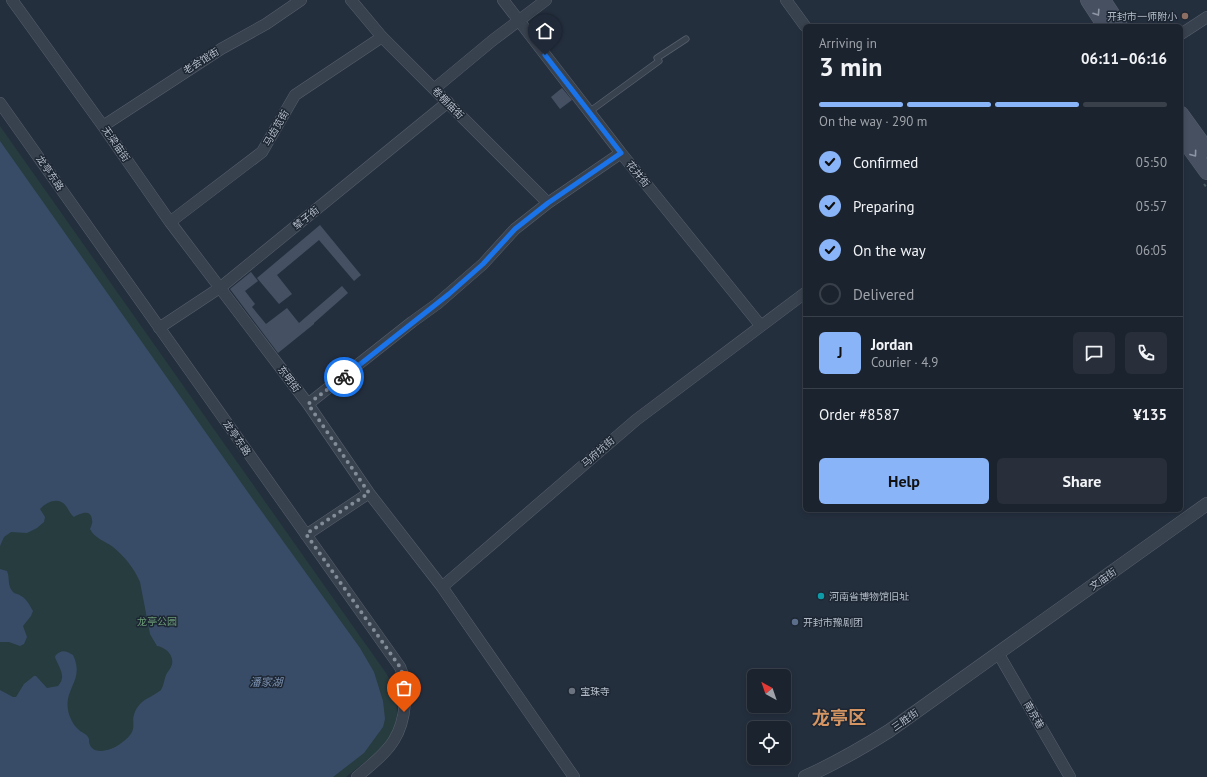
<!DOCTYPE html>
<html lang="en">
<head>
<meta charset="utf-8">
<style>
	:root { --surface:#1b232e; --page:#282f3a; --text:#f1f3f6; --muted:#a0a4aa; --line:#39404a; --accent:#8ab4f8 }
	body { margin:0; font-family:"PT Sans","Noto Sans SC",sans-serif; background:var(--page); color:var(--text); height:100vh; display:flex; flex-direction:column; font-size:15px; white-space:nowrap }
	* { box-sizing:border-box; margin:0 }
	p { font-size:13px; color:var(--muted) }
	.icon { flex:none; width:22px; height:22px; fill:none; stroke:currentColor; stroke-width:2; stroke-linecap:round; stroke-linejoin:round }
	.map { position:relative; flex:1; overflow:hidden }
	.side { position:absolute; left:803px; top:24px; width:380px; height:488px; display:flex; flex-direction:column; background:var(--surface); border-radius:6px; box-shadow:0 2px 6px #0003,0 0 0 1px var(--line) }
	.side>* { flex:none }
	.needle { width:26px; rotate:320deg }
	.fabs { position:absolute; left:747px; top:669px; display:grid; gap:8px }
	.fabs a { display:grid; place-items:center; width:44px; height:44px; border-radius:6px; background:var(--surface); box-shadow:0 2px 6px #0003,0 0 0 1px var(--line); font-size:20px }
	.pin { position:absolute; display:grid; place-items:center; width:34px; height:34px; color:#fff; margin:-41px -17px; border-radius:50% 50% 50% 0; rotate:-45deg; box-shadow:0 0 4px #0007 }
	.pin .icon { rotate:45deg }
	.courier { position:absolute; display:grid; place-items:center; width:40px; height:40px; margin:-20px; border:3px solid #1a73e8; border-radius:50%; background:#fff; color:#222; box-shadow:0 1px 5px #0007 }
	.overview em { font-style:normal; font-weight:700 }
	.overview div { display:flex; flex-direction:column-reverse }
	.overview { display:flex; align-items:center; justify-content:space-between; height:68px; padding:0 16px }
	h1 { font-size:26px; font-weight:700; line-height:30px }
	.bar { display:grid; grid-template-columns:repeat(4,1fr); gap:6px 4px; align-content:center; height:48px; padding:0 16px }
	.bar i { height:5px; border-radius:3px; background:var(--line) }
	.bar .current { background:var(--accent) }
	.bar p { grid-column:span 4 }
	.line { display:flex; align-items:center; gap:10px; padding:0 16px; border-top:1px solid var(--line) }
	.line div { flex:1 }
	.round { display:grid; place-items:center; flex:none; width:42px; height:42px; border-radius:6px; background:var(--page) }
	ol { padding:0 16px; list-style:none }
	li { display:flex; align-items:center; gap:12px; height:44px }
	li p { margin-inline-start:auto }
	li .icon { padding:4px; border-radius:50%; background:var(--accent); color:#111; stroke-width:4 }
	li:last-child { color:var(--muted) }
	li i { width:22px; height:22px; border:2px solid var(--line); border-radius:50% }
	.cta { display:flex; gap:8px; margin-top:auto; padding:8px 16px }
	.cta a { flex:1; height:46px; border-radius:6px; background:var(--accent); color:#111; font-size:16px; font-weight:700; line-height:46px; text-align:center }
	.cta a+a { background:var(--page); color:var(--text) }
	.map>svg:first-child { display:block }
</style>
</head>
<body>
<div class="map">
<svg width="1207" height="777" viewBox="0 0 1207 777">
	<rect width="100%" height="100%" fill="#242f3e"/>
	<path fill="#263c3f" d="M 0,126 L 386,673 C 398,694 403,723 386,743 C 377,754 358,767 346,777 L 0,777 Z"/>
	<path fill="#394c67" d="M 0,141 L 252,498 L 360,648 L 374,672 L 383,701 L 385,719 L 383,727 L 364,753 L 333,777 L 0,777 L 0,690 L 13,697 L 16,697 L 24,684 L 34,676 L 36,676 L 47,688 L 58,686 C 67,676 59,668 55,657 L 56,655 C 62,649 66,651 73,655 C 85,680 64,688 68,710 C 69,716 73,725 78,729 C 81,733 87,733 89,739 C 89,740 89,741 89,742 C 92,757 112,750 120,744 C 143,728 127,724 137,708 C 143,698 153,697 161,690 C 164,685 164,680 166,675 C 167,672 170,670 171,667 C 176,657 166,647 157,646 L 150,634 L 140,582 C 134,568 125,557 113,547 C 105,541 94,538 90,529 C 91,526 93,523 92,520 C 91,508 79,514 74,517 C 70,514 69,510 66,506 C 59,497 48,501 40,509 L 45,517 L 44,522 L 37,528 L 27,533 L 11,532 L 4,537 L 0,546 Z
		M 0,569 L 7,571 C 10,577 7,586 13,592 C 15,594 19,594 21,596 C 27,599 30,606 33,611 L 31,616 L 23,626 L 27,637 L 24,644 L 20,646 L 9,642 L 0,642 Z"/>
	<path fill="#455162" d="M 562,88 L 572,100 L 560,109 L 551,97 Z
		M 320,225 L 361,275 L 354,281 L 319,240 L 277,275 L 292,294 L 279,304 L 257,278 Z
		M 251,272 L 258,281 L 245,291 L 255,304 L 252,307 L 266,324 L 287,308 L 299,323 L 342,286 L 348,293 L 314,323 L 314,324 L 278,353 L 230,289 Z"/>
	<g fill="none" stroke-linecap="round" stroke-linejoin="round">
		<defs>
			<path id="service" d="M 589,112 L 659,61 L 657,58 L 686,39"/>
			<path id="minor" d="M 12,0 L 103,126 L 170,222 L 308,404 L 369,493 L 442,587 L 574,777
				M 351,0 L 382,37 L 548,203
				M 503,0 L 621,153 L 761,326
				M 786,0 L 805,26
				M 1181,34 L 1207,17
				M 434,89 L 493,40 L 546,0
				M 0,103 L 400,667 C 409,687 406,721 394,740 C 385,755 369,766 357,777
				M 103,126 L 221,49 L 266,24 L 301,0
				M 170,222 L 262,152 L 295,95 L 382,37
				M 159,328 L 221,287 L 448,102
				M 308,404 L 412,322 L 437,304 L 483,264 L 515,229 L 548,203 L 621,153
				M 306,535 L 369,493
				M 442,587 L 636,420 L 805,293
				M 998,653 L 1070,777"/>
			<path id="tertiary" d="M 805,777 C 834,764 862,748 889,731 L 1207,504"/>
			<path id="secondary" d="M 1088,0 L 1105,26
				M 1103,0 L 1120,26
				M 1181,114 L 1207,150
				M 1181,136 L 1207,172"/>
		</defs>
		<use href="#service" stroke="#565f6c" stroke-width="7"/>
		<use href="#minor" stroke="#565f6c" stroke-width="12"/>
		<use href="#tertiary" stroke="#565f6c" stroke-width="14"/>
		<use href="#secondary" stroke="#565f6c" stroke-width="16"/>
		<path stroke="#44595c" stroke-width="2" stroke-dasharray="3 3" stroke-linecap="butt" d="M 1204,184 L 1207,188"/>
		<use href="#service" stroke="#38414e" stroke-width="5.5"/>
		<use href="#minor" stroke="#38414e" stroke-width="11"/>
		<use href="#tertiary" stroke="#38414e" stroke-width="13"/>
		<use href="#secondary" stroke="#465061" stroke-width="15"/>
	</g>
	<defs><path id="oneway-chevron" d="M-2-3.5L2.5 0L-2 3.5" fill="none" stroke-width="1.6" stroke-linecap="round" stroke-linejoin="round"/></defs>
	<g stroke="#8e96a5">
		<use href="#oneway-chevron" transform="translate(1097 13) rotate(57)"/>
		<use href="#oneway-chevron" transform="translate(1194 154) rotate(54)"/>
	</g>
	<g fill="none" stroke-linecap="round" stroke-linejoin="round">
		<path stroke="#828b98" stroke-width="4" stroke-dasharray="0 7.2" d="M 344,377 L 308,404 L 369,493 L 306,534 L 400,667 C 406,681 406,697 404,712"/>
		<path stroke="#1a73e8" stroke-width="5" d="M 344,377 L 449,294 L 483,264 L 515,229 L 548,203 L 621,153 L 545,55"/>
	</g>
	<circle fill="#8d6e63" stroke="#1d2633" stroke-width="1.5" cx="1185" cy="16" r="4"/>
	<circle fill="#0f9aa8" stroke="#1d2633" stroke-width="1.5" cx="821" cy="596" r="4"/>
	<circle fill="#5c6f8a" stroke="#1d2633" stroke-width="1.5" cx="795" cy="622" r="4"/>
	<circle fill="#6b7280" stroke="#1d2633" stroke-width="1.5" cx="572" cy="691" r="4"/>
	<g text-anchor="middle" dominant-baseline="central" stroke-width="3" stroke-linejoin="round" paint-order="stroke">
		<g font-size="10" fill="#b4bcc9" stroke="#1d2633" text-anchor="start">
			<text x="1177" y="16" text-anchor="end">开封市一师附小</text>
			<text x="829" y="596">河南省博物馆旧址</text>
			<text x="803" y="622">开封市豫剧团</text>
			<text x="580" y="691">宝珠寺</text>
		</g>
		<g font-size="10" fill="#b4bcc9" stroke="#1d2633">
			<text transform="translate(201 61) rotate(-32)">老会馆街</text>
			<text transform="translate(448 103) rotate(45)">卷棚庙街</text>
			<text transform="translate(276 128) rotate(-60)">马齿苋街</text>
			<text transform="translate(116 144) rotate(55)">无梁庙街</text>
			<text transform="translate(50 173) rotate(55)">龙亭东路</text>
			<text transform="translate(638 174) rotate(51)">花井街</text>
			<text transform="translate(306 218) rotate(-39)">辇子街</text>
			<text transform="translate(289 379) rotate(53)">东明街</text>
			<text transform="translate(237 438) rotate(55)">龙亭东路</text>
			<text transform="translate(598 452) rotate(-41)">马府坑街</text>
			<text transform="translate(1103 579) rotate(-35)">文庙街</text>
			<text transform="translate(1034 715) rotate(60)">南京巷</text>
			<text transform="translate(905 720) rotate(-35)">三胜街</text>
		</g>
		<g font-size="10" fill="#6b9a76" stroke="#1d2633">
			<text x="157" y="621">龙亭公园</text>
		</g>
		<g font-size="11" font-style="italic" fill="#7c92b1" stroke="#1d2633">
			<text x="266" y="682">潘家湖</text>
		</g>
		<g font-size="18" font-weight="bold" fill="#d59563" stroke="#1d2633">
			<text x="839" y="717">龙亭区</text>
		</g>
	</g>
</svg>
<div class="fabs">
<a><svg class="needle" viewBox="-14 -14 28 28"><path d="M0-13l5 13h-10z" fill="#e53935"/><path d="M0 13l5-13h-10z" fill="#a0a4aa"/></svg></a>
<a><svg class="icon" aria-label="locate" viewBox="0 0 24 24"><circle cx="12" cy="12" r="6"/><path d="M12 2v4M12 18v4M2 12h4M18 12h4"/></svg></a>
</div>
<div class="pin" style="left:404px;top:712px;background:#ea580c"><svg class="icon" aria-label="bag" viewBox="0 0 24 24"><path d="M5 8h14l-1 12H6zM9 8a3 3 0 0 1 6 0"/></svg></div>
<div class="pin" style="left:545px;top:55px;background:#1f2937"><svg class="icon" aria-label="home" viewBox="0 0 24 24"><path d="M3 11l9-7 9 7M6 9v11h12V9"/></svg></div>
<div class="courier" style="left:344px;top:377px"><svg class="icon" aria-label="bike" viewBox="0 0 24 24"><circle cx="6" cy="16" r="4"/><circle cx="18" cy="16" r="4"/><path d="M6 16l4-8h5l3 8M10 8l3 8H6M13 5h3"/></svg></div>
<section class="side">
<div class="overview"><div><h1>3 min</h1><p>Arriving in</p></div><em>06:11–06:16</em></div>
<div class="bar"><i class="current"></i><i class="current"></i><i class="current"></i><i></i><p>On the way · 290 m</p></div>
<ol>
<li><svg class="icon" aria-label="check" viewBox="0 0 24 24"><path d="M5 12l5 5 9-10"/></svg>Confirmed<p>05:50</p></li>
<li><svg class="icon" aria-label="check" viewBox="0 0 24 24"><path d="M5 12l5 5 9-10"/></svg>Preparing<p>05:57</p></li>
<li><svg class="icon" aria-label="check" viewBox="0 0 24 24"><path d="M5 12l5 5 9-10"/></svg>On the way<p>06:05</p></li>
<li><i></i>Delivered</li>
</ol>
<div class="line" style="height:72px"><b class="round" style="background:var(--accent);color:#111">J</b><div><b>Jordan</b><p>Courier · 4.9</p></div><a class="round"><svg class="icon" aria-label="chat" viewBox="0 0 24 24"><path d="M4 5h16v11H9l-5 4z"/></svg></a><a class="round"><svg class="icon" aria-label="phone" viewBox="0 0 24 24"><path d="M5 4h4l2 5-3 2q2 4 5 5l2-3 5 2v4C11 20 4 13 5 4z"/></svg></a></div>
<div class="line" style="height:52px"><div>Order #8587</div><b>¥135</b></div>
<div class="cta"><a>Help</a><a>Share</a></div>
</section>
</div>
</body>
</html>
